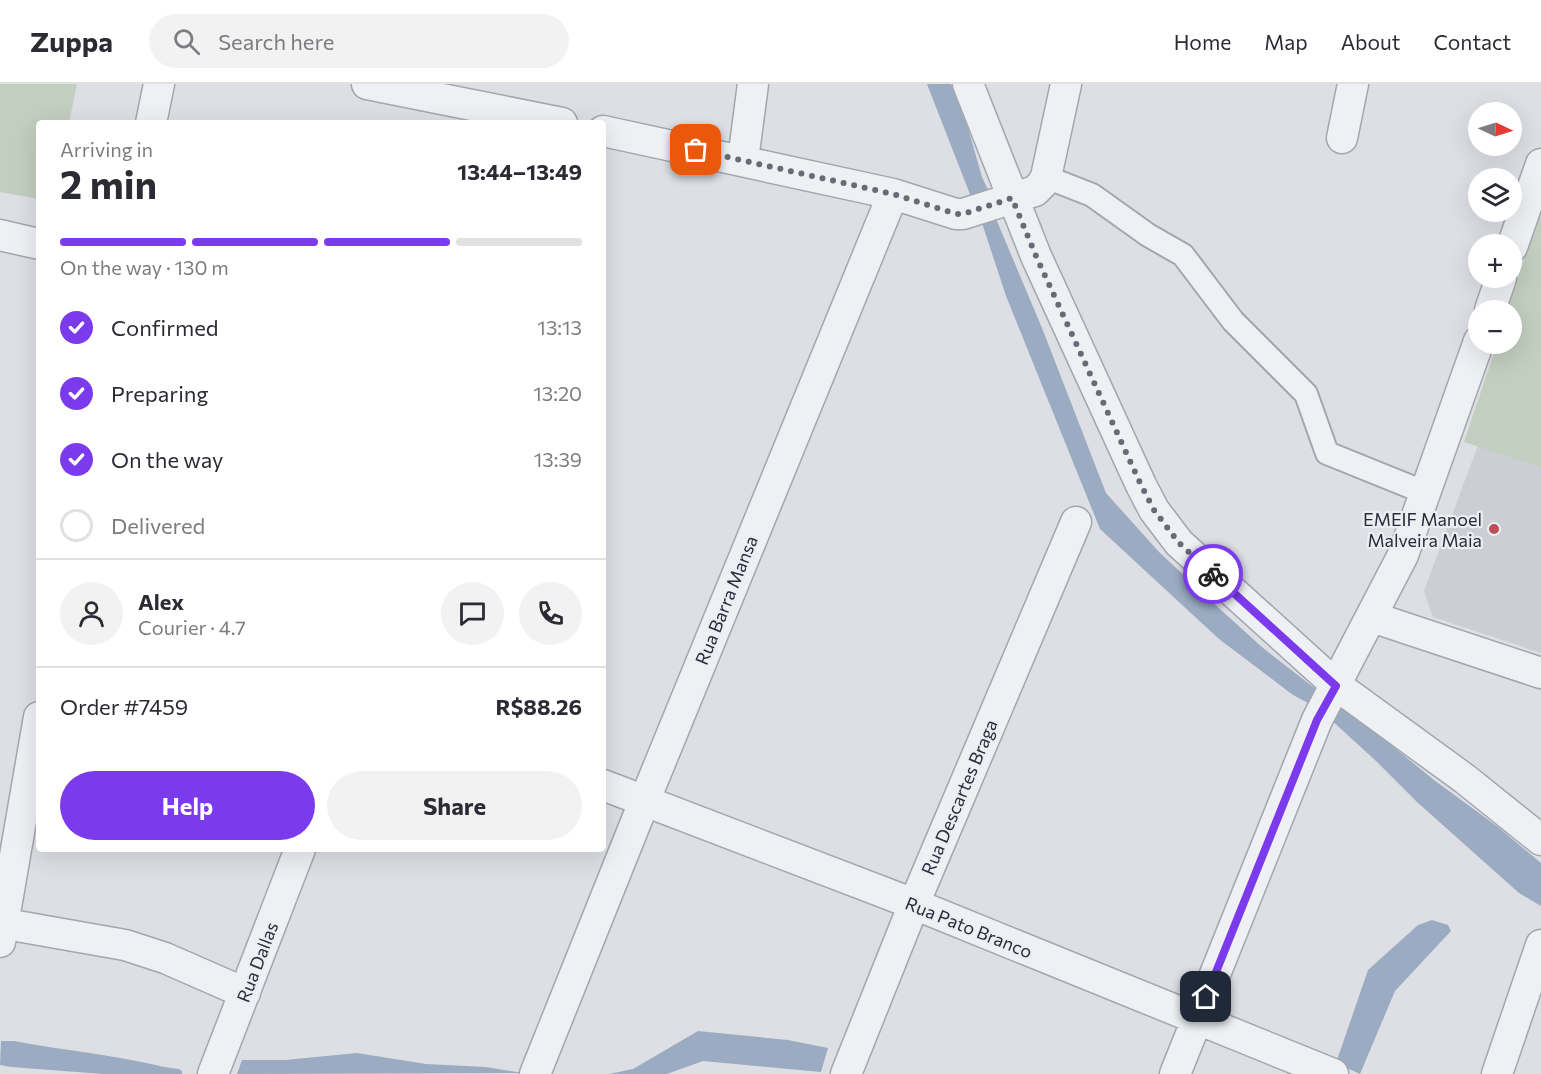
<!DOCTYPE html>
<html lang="en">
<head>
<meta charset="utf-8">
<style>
	:root { --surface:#fff; --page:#f2f2f3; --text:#2b2b33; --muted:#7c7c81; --line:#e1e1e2; --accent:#7c3aed }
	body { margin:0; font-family:Commissioner,sans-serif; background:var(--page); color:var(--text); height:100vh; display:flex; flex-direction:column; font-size:22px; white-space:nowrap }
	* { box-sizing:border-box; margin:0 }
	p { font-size:20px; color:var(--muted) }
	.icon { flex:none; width:33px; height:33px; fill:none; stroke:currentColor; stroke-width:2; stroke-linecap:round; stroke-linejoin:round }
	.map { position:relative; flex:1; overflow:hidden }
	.side { position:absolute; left:36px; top:36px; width:570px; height:732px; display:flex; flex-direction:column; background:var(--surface); border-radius:6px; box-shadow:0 6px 24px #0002 }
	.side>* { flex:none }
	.needle { width:39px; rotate:94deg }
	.buttons { position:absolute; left:1468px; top:18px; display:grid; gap:12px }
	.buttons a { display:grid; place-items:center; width:54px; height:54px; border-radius:50%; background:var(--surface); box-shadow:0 6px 24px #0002; font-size:30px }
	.pin { position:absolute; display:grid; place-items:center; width:51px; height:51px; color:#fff; margin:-26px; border-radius:12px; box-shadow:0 3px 9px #0006 }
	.courier { position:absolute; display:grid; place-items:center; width:60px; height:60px; margin:-30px; border:4px solid #7c3aed; border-radius:50%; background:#fff; color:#222; box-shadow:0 2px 8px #0007 }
	.overview em { font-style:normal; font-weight:700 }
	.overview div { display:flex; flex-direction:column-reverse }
	.overview { display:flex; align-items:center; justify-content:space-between; height:102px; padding:0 24px }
	h1 { font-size:39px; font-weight:700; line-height:45px }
	.bar { display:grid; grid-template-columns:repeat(4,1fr); gap:9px 6px; align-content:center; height:72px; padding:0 24px }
	.bar i { height:8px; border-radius:4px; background:var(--line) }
	.bar .on { background:var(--accent) }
	.bar p { grid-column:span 4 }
	.line { display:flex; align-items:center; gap:15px; padding:0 24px; border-top:2px solid var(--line) }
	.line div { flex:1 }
	.round { display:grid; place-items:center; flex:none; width:63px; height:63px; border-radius:32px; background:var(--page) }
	ol { padding:0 24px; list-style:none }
	li { display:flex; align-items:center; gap:18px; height:66px }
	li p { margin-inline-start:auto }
	li .icon { padding:6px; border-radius:50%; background:var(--accent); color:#fff; stroke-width:4 }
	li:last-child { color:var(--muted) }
	li i { width:33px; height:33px; border:3px solid var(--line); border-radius:50% }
	.button { display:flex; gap:12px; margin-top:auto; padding:12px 24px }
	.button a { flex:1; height:69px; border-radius:36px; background:var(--accent); color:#fff; font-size:24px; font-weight:700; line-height:69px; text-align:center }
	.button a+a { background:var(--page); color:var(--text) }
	header { display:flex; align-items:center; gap:36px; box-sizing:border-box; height:84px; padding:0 30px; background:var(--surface); border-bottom:2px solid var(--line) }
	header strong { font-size:28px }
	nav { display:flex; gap:33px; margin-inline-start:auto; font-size:21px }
	.search { width:420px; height:54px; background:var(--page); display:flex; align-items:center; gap:15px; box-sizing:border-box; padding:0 21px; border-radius:33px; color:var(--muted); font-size:22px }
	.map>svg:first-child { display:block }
</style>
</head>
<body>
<header>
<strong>Zuppa</strong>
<div class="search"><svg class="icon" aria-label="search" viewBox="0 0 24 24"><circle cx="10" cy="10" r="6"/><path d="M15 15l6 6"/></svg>Search here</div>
<nav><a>Home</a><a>Map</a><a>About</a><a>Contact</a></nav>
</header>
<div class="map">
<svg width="1541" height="990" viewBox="0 0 1541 990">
	<rect width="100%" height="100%" fill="#dddfe5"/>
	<path fill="#cbced5" d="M 1478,361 L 1541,383 L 1541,569 L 1433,533 L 1424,507 Z"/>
	<path fill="#c2cebf" d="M 0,0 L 77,0 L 69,39 L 39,39 L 39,115 L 0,108 Z
		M 1541,124 L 1541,383 L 1464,358 L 1497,260 L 1512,260 L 1512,226 L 1507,226 Z"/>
	<path fill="#9babc1" d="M 927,0 L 951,0 L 968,44 L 982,93 L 989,108 L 971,113 Z
		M 994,130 L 1042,244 L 1106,409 L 1159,468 L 1221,526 L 1263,564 L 1317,606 L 1310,620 L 1293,611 L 1219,555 L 1100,445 L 1006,212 L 980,133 Z
		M 1336,616 L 1434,696 L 1498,743 L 1541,779 L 1541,822 L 1519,809 L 1417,718 L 1376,677 L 1328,633 Z
		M 1432,836 L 1448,841 L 1451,847 L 1395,907 L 1360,990 L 1336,979 L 1368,886 L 1418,841 Z
		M 698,947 L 788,956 L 828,964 L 821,988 L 703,977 L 667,990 L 609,990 L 633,985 Z
		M 1,957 L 14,957 C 66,967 120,971 172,985 L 170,990 L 103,990 L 11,983 L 0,981 Z
		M 357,969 L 426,980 L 486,983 L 523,989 L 237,990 L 242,976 L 285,976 Z"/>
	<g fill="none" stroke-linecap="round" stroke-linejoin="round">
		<path stroke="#9babc1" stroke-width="8" d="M 163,987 L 178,989"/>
		<defs>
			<path id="pedestrian" d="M 1046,93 L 1092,111 L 1148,151 L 1183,171 L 1233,237 L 1306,310 L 1327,369 L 1426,409"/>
			<path id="minor" d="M 367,0 L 562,39
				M 968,0 L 1036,172 L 1141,401 L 1154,426 L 1179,459 L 1336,601 L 1465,695 L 1541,756
				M 151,39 L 159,0
				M 603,47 L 893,110 L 956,130 L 963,130 L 1035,107 L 1042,100 L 1046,93 L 1066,0
				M 1342,54 L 1353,0
				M 743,76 L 753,0
				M 0,151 L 39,160
				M 1512,163 L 1541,80
				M 1490,226 L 1501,194
				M 1372,533 L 1541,589
				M 603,701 L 914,820 L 1333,990
				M 0,839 L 125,861 L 165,874 L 245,909
				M 0,858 L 39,633
				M 213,990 L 300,765
				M 535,990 L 644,718 L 893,110
				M 846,990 L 914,820 L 1076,438
				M 1175,990 L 1317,636 L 1403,471 L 1479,257
				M 1497,990 L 1541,861"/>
		</defs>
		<use href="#pedestrian" stroke="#a3a6ae" stroke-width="26"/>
		<use href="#minor" stroke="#a3a6ae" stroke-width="33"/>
		<use href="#pedestrian" stroke="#eff0f4" stroke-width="22"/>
		<use href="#minor" stroke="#eff0f4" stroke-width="30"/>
	</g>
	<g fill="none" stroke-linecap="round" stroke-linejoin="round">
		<path stroke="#676b75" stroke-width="6" stroke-dasharray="0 10.8" d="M 696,66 L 893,110 L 956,130 L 963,130 L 1012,114 L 1036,172 L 1141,401 L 1154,426 L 1179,459 L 1213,490"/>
		<path stroke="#7c3aed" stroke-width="8" d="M 1206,913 L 1317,636 L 1336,602 L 1213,490"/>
	</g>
	<circle fill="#bd4e59" stroke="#eceef3" stroke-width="2" cx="1494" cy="445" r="6"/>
	<g text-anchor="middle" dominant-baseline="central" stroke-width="4.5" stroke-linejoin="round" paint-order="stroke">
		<g font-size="18" fill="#282d39" stroke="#eceef3" text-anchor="end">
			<text x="1482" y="435">EMEIF Manoel<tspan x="1482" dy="21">Malveira Maia</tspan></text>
		</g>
		<g font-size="18" fill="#282d39" stroke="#eceef3">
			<text transform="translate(726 516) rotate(-68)">Rua Barra Mansa</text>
			<text transform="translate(959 713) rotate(-67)">Rua Descartes Braga</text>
			<text transform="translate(969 843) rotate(22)">Rua Pato Branco</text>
			<text transform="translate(257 878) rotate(-69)">Rua Dallas</text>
		</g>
	</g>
</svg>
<div class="buttons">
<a><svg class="needle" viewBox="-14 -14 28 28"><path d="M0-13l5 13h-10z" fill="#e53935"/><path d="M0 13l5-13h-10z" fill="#7c7c81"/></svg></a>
<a><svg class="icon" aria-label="layers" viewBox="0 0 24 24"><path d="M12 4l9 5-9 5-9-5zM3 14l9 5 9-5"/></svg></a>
<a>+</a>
<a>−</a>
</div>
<div class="pin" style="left:696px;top:66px;background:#ea580c"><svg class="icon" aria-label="bag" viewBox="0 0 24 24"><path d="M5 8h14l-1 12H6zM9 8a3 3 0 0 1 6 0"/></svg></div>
<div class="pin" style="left:1206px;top:913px;background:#1f2937"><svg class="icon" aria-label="home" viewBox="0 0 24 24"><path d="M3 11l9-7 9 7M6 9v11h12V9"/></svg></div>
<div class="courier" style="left:1213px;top:490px"><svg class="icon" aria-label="bike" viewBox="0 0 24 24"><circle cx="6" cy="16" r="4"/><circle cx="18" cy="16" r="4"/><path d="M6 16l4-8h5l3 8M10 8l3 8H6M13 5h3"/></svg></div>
<section class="side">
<div class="overview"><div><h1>2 min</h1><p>Arriving in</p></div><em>13:44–13:49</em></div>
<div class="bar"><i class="on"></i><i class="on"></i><i class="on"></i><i></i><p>On the way · 130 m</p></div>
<ol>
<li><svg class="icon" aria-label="check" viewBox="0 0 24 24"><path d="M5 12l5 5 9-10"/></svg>Confirmed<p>13:13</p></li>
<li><svg class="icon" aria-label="check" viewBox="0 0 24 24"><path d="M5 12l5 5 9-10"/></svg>Preparing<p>13:20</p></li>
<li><svg class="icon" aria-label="check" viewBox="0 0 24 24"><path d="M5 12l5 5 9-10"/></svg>On the way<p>13:39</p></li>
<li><i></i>Delivered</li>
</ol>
<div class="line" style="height:108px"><a class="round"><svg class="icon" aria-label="person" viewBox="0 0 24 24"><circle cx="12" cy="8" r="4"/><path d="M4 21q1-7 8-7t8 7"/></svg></a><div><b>Alex</b><p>Courier · 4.7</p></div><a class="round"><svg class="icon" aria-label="chat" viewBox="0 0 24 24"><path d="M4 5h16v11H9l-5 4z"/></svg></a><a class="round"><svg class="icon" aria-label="phone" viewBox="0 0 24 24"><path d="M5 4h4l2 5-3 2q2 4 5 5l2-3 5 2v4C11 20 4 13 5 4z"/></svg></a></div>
<div class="line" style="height:78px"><div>Order #7459</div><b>R$88.26</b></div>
<div class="button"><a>Help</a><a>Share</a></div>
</section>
</div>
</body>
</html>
